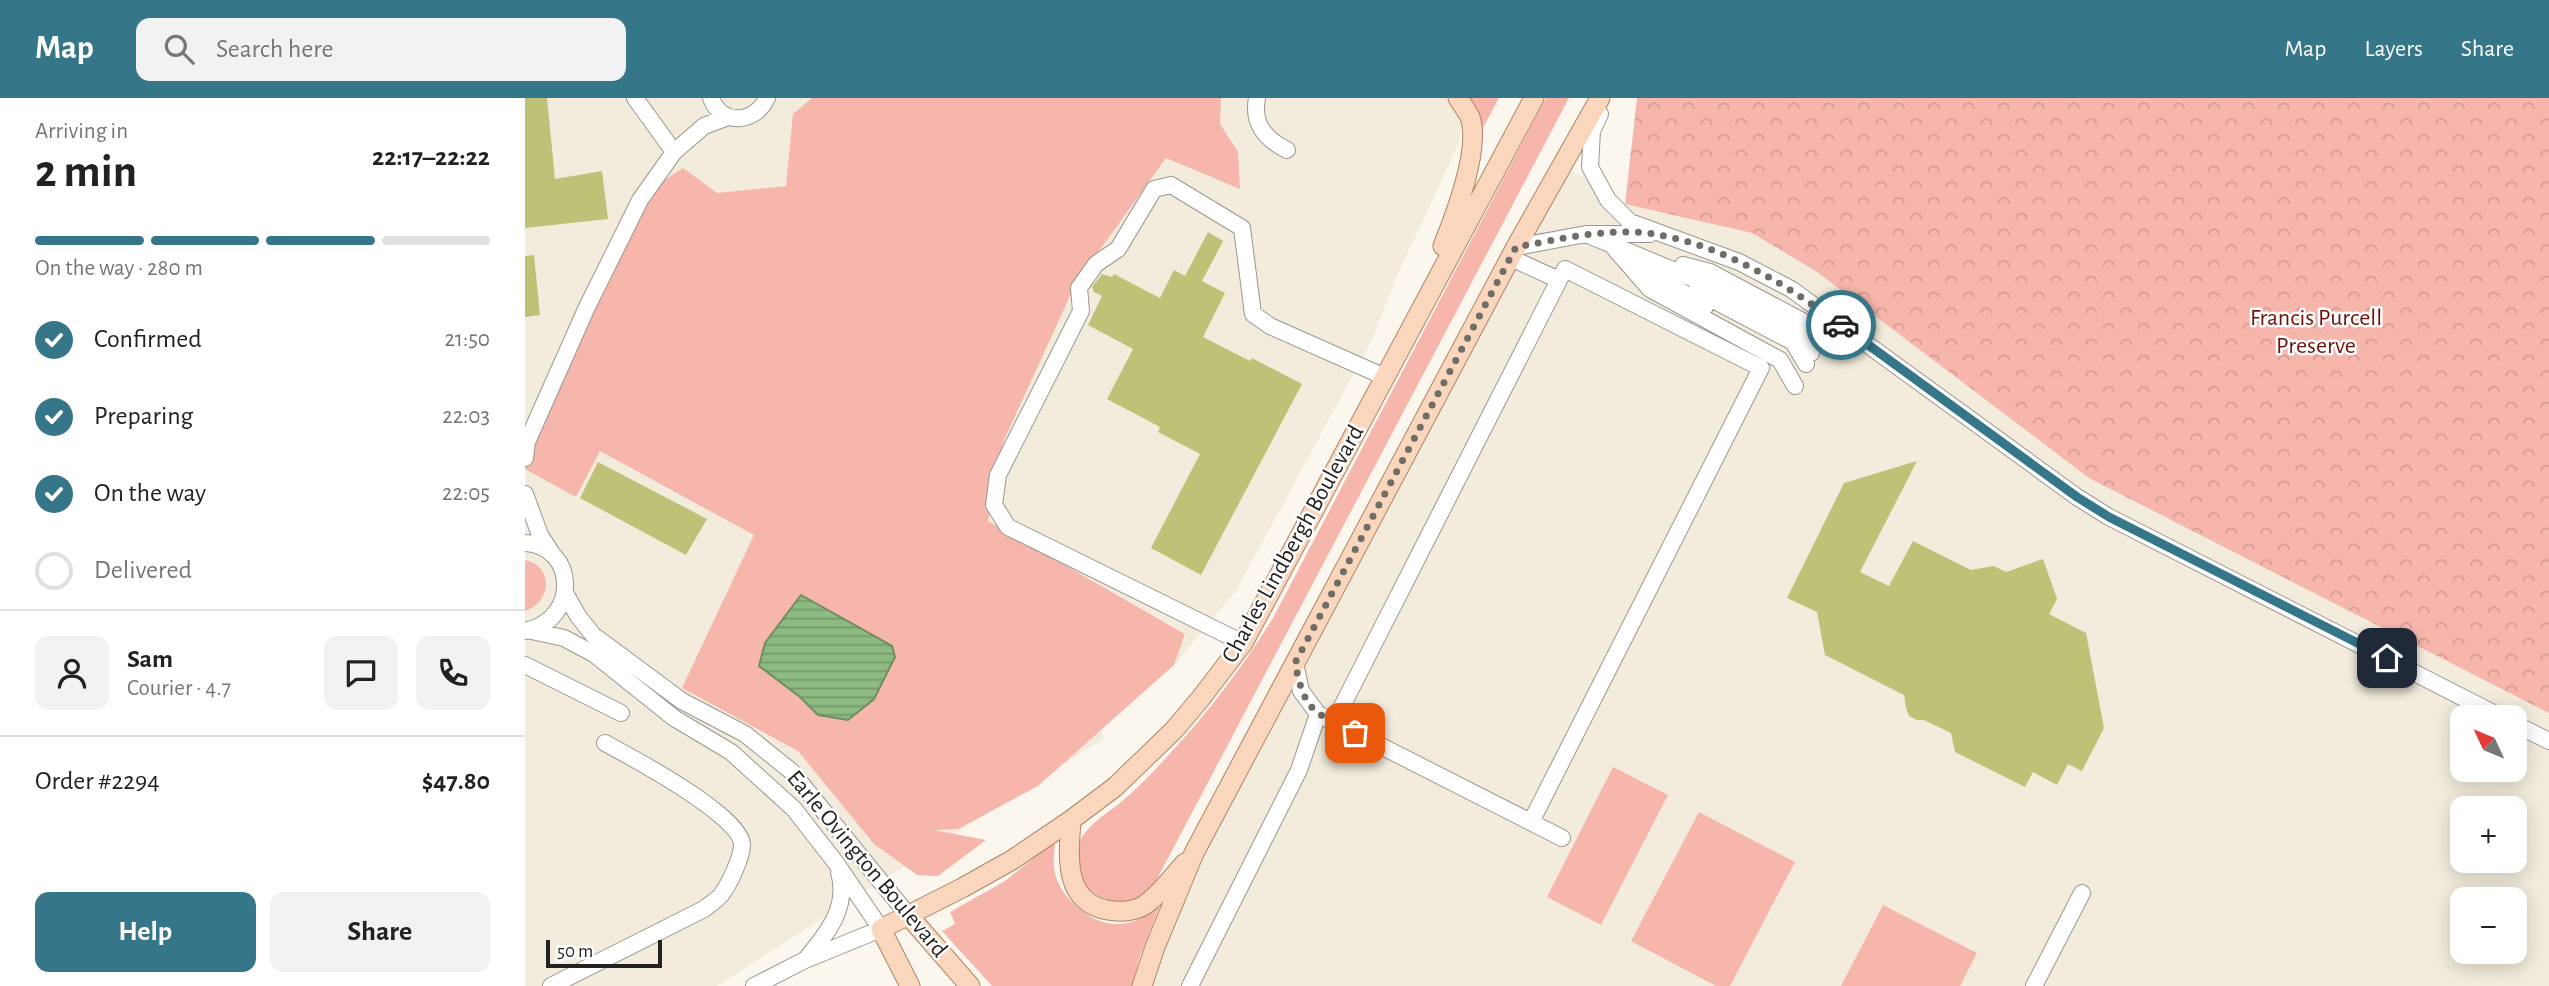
<!DOCTYPE html>
<html lang="en">
<head>
<meta charset="utf-8">
<style>
	:root { --surface:#fff; --page:#f2f2f2; --text:#222; --muted:#767676; --line:#e0e0e0; --accent:#357689 }
	body { margin:0; font-family:"Alegreya Sans",sans-serif; background:var(--page); color:var(--text); height:100vh; display:flex; flex-direction:column; font-size:26px; white-space:nowrap }
	* { box-sizing:border-box; margin:0 }
	p { font-size:23px; color:var(--muted) }
	.icon { flex:none; width:38px; height:38px; fill:none; stroke:currentColor; stroke-width:2; stroke-linecap:round; stroke-linejoin:round }
	.map { position:relative; flex:1; overflow:hidden }
	.drawer { display:flex; flex-direction:column; background:var(--surface); width:525px }
	.drawer>* { flex:none }
	.needle { width:46px; rotate:314deg }
	.controls { position:absolute; left:1925px; top:607px; display:grid; gap:14px }
	.controls a { display:grid; place-items:center; width:77px; height:77px; border-radius:14px; background:var(--surface); box-shadow:0 4px 18px #0003; font-size:35px }
	.scale { position:absolute; left:21px; bottom:18px; width:116px; box-sizing:border-box; padding-left:7px; border:4px solid #242220; border-top:0; font-size:19px; line-height:24px; white-space:nowrap; color:#242220; -webkit-text-stroke:5px #fff; paint-order:stroke }
	.pin { position:absolute; display:grid; place-items:center; width:60px; height:60px; color:#fff; margin:-30px; border-radius:14px; box-shadow:0 4px 10px #0006 }
	.courier { position:absolute; display:grid; place-items:center; width:70px; height:70px; margin:-35px; border:5px solid #357689; border-radius:50%; background:#fff; color:#222; box-shadow:0 2px 9px #0007 }
	.head em { font-style:normal; font-weight:700 }
	.head div { display:flex; flex-direction:column-reverse }
	.head { display:flex; align-items:center; justify-content:space-between; height:119px; padding:0 35px }
	h1 { font-size:46px; font-weight:700; line-height:52px }
	.bar { display:grid; grid-template-columns:repeat(4,1fr); gap:10px 7px; align-content:center; height:84px; padding:0 35px }
	.bar i { height:9px; border-radius:5px; background:var(--line) }
	.bar .active { background:var(--accent) }
	.bar p { grid-column:span 4 }
	.line { display:flex; align-items:center; gap:18px; padding:0 35px; border-top:2px solid var(--line) }
	.line div { flex:1 }
	.round { display:grid; place-items:center; flex:none; width:74px; height:74px; border-radius:14px; background:var(--page) }
	ol { padding:0 35px; list-style:none }
	li { display:flex; align-items:center; gap:21px; height:77px }
	li p { margin-inline-start:auto }
	li .icon { padding:7px; border-radius:50%; background:var(--accent); color:#fff; stroke-width:4 }
	li:last-child { color:var(--muted) }
	li i { width:38px; height:38px; border:4px solid var(--line); border-radius:50% }
	.cta { display:flex; gap:14px; margin-top:auto; padding:14px 35px }
	.cta a { flex:1; height:80px; border-radius:14px; background:var(--accent); color:#fff; font-size:28px; font-weight:700; line-height:80px; text-align:center }
	.cta a+a { background:var(--page); color:var(--text) }
	header { display:flex; align-items:center; gap:42px; box-sizing:border-box; height:98px; padding:0 35px; background:var(--accent); color:#fff }
	header strong { font-size:33px }
	nav { display:flex; gap:38px; margin-inline-start:auto; font-size:24px }
	.search { width:490px; height:63px; background:var(--page); display:flex; align-items:center; gap:18px; box-sizing:border-box; padding:0 24px; border-radius:14px; color:var(--muted); font-size:26px }
	main { display:flex; flex:1; min-height:0 }
	.map>svg:first-child { display:block }
</style>
</head>
<body>
<header>
<strong>Map</strong>
<div class="search"><svg class="icon" aria-label="search" viewBox="0 0 24 24"><circle cx="10" cy="10" r="6"/><path d="M15 15l6 6"/></svg>Search here</div>
<nav><a>Map</a><a>Layers</a><a>Share</a></nav>
</header>
<main>
<section class="drawer">
<div class="head"><div><h1>2 min</h1><p>Arriving in</p></div><em>22:17–22:22</em></div>
<div class="bar"><i class="active"></i><i class="active"></i><i class="active"></i><i></i><p>On the way · 280 m</p></div>
<ol>
<li><svg class="icon" aria-label="check" viewBox="0 0 24 24"><path d="M5 12l5 5 9-10"/></svg>Confirmed<p>21:50</p></li>
<li><svg class="icon" aria-label="check" viewBox="0 0 24 24"><path d="M5 12l5 5 9-10"/></svg>Preparing<p>22:03</p></li>
<li><svg class="icon" aria-label="check" viewBox="0 0 24 24"><path d="M5 12l5 5 9-10"/></svg>On the way<p>22:05</p></li>
<li><i></i>Delivered</li>
</ol>
<div class="line" style="height:126px"><a class="round"><svg class="icon" aria-label="person" viewBox="0 0 24 24"><circle cx="12" cy="8" r="4"/><path d="M4 21q1-7 8-7t8 7"/></svg></a><div><b>Sam</b><p>Courier · 4.7</p></div><a class="round"><svg class="icon" aria-label="chat" viewBox="0 0 24 24"><path d="M4 5h16v11H9l-5 4z"/></svg></a><a class="round"><svg class="icon" aria-label="phone" viewBox="0 0 24 24"><path d="M5 4h4l2 5-3 2q2 4 5 5l2-3 5 2v4C11 20 4 13 5 4z"/></svg></a></div>
<div class="line" style="height:91px"><div>Order #2294</div><b>$47.80</b></div>
<div class="cta"><a>Help</a><a>Share</a></div>
</section>
<div class="map">
<svg width="2024" height="888" viewBox="0 0 2024 888">
	<defs>
		<pattern id="park-crowns" width="20" height="18" patternUnits="userSpaceOnUse" patternTransform="scale(1.75)"><rect width="20" height="18" fill="#f7b6ab"/><path d="M2 6a3 3 0 1 1 6 0M12 15a3 3 0 1 1 6 0" fill="none" stroke="#d49c93"/></pattern>
		<pattern id="water-rules" width="6" height="5" patternUnits="userSpaceOnUse" patternTransform="scale(1.75)"><rect width="6" height="5" fill="#8dbb7f"/><path d="M0 2.5h6" fill="none" stroke="#739868"/></pattern>
	</defs>
	<rect width="100%" height="100%" fill="#fbf7ef"/>
	<path fill="#f3ecdd" fill-rule="evenodd" d="M 0,0 L 925,0 L 937,21 L 934,45 L 872,178 L 847,242 L 711,493 L 649,567 L 660,535 L 464,424 L 580,640 L 192,888 L 0,888 Z
		M 1041,69 L 1100,106 L 1227,135 L 2024,615 L 2024,888 L 620,888 L 672,754 ZM 1937,620 L 1990,620 L 1990,672 L 1937,672 ZM 1937,710 L 1990,710 L 1990,763 L 1937,763 ZM 1937,802 L 1990,802 L 1990,854 L 1937,854 Z"/>
	<path fill="#f7b6ab" d="M 287,0 L 696,0 L 695,26 L 713,54 L 715,91 L 641,60 L 551,185 L 479,342 L 463,423 L 660,536 L 649,567 L 513,688 L 433,731 L 409,732 L 461,742 L 413,778 L 392,777 L 349,746 L 273,653 L 157,590 L 229,437 L 75,353 L 51,399 L 0,371 L 0,353 L 113,99 L 158,70 L 192,95 L 261,88 L 268,16 Z
		M 942,0 L 974,0 L 952,41 Z
		M 1021,0 L 1044,0 L 631,783 C 626,787 621,794 615,798 C 581,818 539,781 554,745 C 562,726 582,716 596,704 C 611,692 625,677 638,663 C 680,619 716,572 748,520 Z
		M 0,462 C 30,468 26,505 0,513 Z
		M 1088,669 L 1143,697 L 1076,827 L 1022,799 Z
		M 1174,714 L 1270,764 L 1205,888 L 1191,888 L 1106,843 Z
		M 530,743 C 530,752 528,762 529,770 C 532,797 563,825 590,826 C 608,827 621,818 635,808 L 615,858 L 607,888 L 467,888 L 417,833 L 430,826 L 425,814 L 480,783 Z
		M 1358,807 L 1452,855 L 1435,888 L 1316,888 Z"/>
	<path fill="url(#park-crowns)" d="M 1112,0 L 2024,0 L 2024,615 L 1564,380 L 1292,174 L 1227,135 L 1100,106 Z"/>
	<path fill="url(#water-rules)" stroke="#6e8d62" stroke-width="2" d="M 276,497 L 367,548 L 370,559 L 349,601 L 323,622 L 293,617 L 275,599 L 234,568 L 240,545 Z"/>
	<path fill="#bdc277" d="M 0,0 L 22,0 L 30,81 L 77,73 L 83,121 L 0,130 Z
		M 683,134 L 698,143 L 677,183 L 700,195 L 678,239 L 725,263 L 727,260 L 777,286 L 676,477 L 626,450 L 675,356 L 633,334 L 635,329 L 582,301 L 608,251 L 563,227 L 577,198 L 569,194 L 567,189 L 577,176 L 587,179 L 589,176 L 635,200 L 649,172 L 660,178 Z
		M 9,157 L 15,217 L 0,219 L 0,158 Z
		M 1392,363 L 1335,474 L 1364,488 L 1388,443 L 1446,472 L 1469,468 L 1481,474 L 1518,461 L 1532,501 L 1524,516 L 1561,535 L 1579,630 L 1557,673 L 1543,666 L 1532,687 L 1508,674 L 1500,689 L 1430,654 L 1426,635 L 1399,622 L 1392,622 L 1384,618 L 1381,610 L 1379,597 L 1300,557 L 1292,514 L 1262,500 L 1319,385 Z
		M 73,364 L 182,421 L 161,457 L 55,400 Z"/>
	<g fill="none" stroke-linecap="round" stroke-linejoin="round">
		<defs>
			<path id="minor" d="M 110,0 L 149,54
				M 186,0 C 196,28 230,26 242,0
				M 732,0 C 727,26 740,41 762,52
				M 1075,16 L 1067,33 L 1065,69 L 1083,102 L 1105,124 L 1214,164 L 1266,191 L 1552,399 L 1584,419 L 1978,620
				M 1061,136 L 1179,185 L 1274,235 L 1286,255
				M 991,149 L 1061,136 L 1125,136
				M 1090,151 L 1125,191 L 1255,262 L 1270,288
				M 1114,166 L 1180,209
				M 1158,167 L 1185,174 L 1281,225 C 1289,236 1290,242 1286,255
				M 1171,193 L 1268,244 L 1281,266
				M 0,360 L 2,344 L 62,209 L 115,102 L 149,54 L 179,28 L 203,19
				M 0,396 L 15,437 L 26,454
				M 0,445 C 52,448 55,522 0,533
				M 40,495 L 53,518 L 68,537 L 157,603 L 220,636 L 266,673 L 383,817
				M 2,532 L 39,540 L 69,556 L 149,620 L 206,654 L 269,711 L 311,765 L 356,831 L 280,862 L 229,888
				M 718,545 L 483,429 L 469,407 L 473,377 L 556,213 L 554,190 L 571,166 L 593,151 L 629,91 L 646,87 L 717,130 L 728,216 L 745,228 L 860,279
				M 770,565 L 776,593 L 793,616
				M 0,567 L 96,615
				M 809,624 L 1034,182 L 986,160
				M 1990,626 L 2024,643
				M 1006,724 L 1236,270 L 1040,171 L 1034,182
				M 282,860 C 303,834 324,809 314,774
				M 26,888 L 179,811 C 185,806 192,802 196,797 C 204,787 217,759 217,747 C 217,718 106,659 80,645
				M 665,888 L 774,672 L 793,616 L 1037,740
				M 1509,888 L 1557,795"/>
			<path id="major" d="M 918,148 C 930,118 956,50 945,19 C 942,13 937,6 933,0
				M 546,722 C 544,756 537,803 582,812 C 594,814 607,814 618,808 C 634,798 647,779 660,765
				M 383,817 L 445,888
				M 385,888 L 356,831 L 437,790 L 487,762 L 546,722 L 590,689 L 649,632 L 676,600 L 718,545 L 1009,0
				M 617,888 L 630,849 L 669,755 L 991,149 L 1075,0"/>
		</defs>
		<use href="#minor" stroke="#9a9790" stroke-width="18"/>
		<use href="#major" stroke="#ac8569" stroke-width="21"/>
		<use href="#minor" stroke="#fff" stroke-width="16"/>
		<use href="#major" stroke="#f9d6bc" stroke-width="19"/>
	</g>
	<g fill="none" stroke-linecap="round" stroke-linejoin="round">
		<path stroke="#6f6d68" stroke-width="7" stroke-dasharray="0 12.6" d="M 830,635 C 787,613 780,614 770,565 L 991,149 C 1036,141 1089,128 1135,137 C 1200,149 1264,188 1316,227"/>
		<path stroke="#357689" stroke-width="9" d="M 1316,227 L 1552,399 L 1584,419 L 1862,560"/>
	</g>
	<g text-anchor="middle" dominant-baseline="central" stroke-width="5" stroke-linejoin="round" paint-order="stroke">
		<g font-size="24" fill="#6e1109" stroke="#fff">
			<text x="1791" y="220">Francis Purcell<tspan x="1791" dy="28">Preserve</tspan></text>
		</g>
		<g font-size="24" fill="#242220" stroke="#fff">
			<text transform="translate(768 446) rotate(-61)">Charles Lindbergh Boulevard</text>
			<text transform="translate(342 766) rotate(50)">Earle Ovington Boulevard</text>
		</g>
	</g>
</svg>
<div class="controls">
<a><svg class="needle" viewBox="-14 -14 28 28"><path d="M0-13l5 13h-10z" fill="#e53935"/><path d="M0 13l5-13h-10z" fill="#767676"/></svg></a>
<a>+</a>
<a>−</a>
</div>
<div class="scale">50 m</div>
<div class="pin" style="left:830px;top:635px;background:#ea580c"><svg class="icon" aria-label="bag" viewBox="0 0 24 24"><path d="M5 8h14l-1 12H6zM9 8a3 3 0 0 1 6 0"/></svg></div>
<div class="pin" style="left:1862px;top:560px;background:#1f2937"><svg class="icon" aria-label="home" viewBox="0 0 24 24"><path d="M3 11l9-7 9 7M6 9v11h12V9"/></svg></div>
<div class="courier" style="left:1316px;top:227px"><svg class="icon" aria-label="car" viewBox="0 0 24 24"><path d="M5 17H2v-5l4-1 3-4h7l3 4 3 1v5h-3M9 17h6M6 11h13"/><circle cx="7" cy="17" r="2"/><circle cx="17" cy="17" r="2"/></svg></div>
</div>
</main>
</body>
</html>
